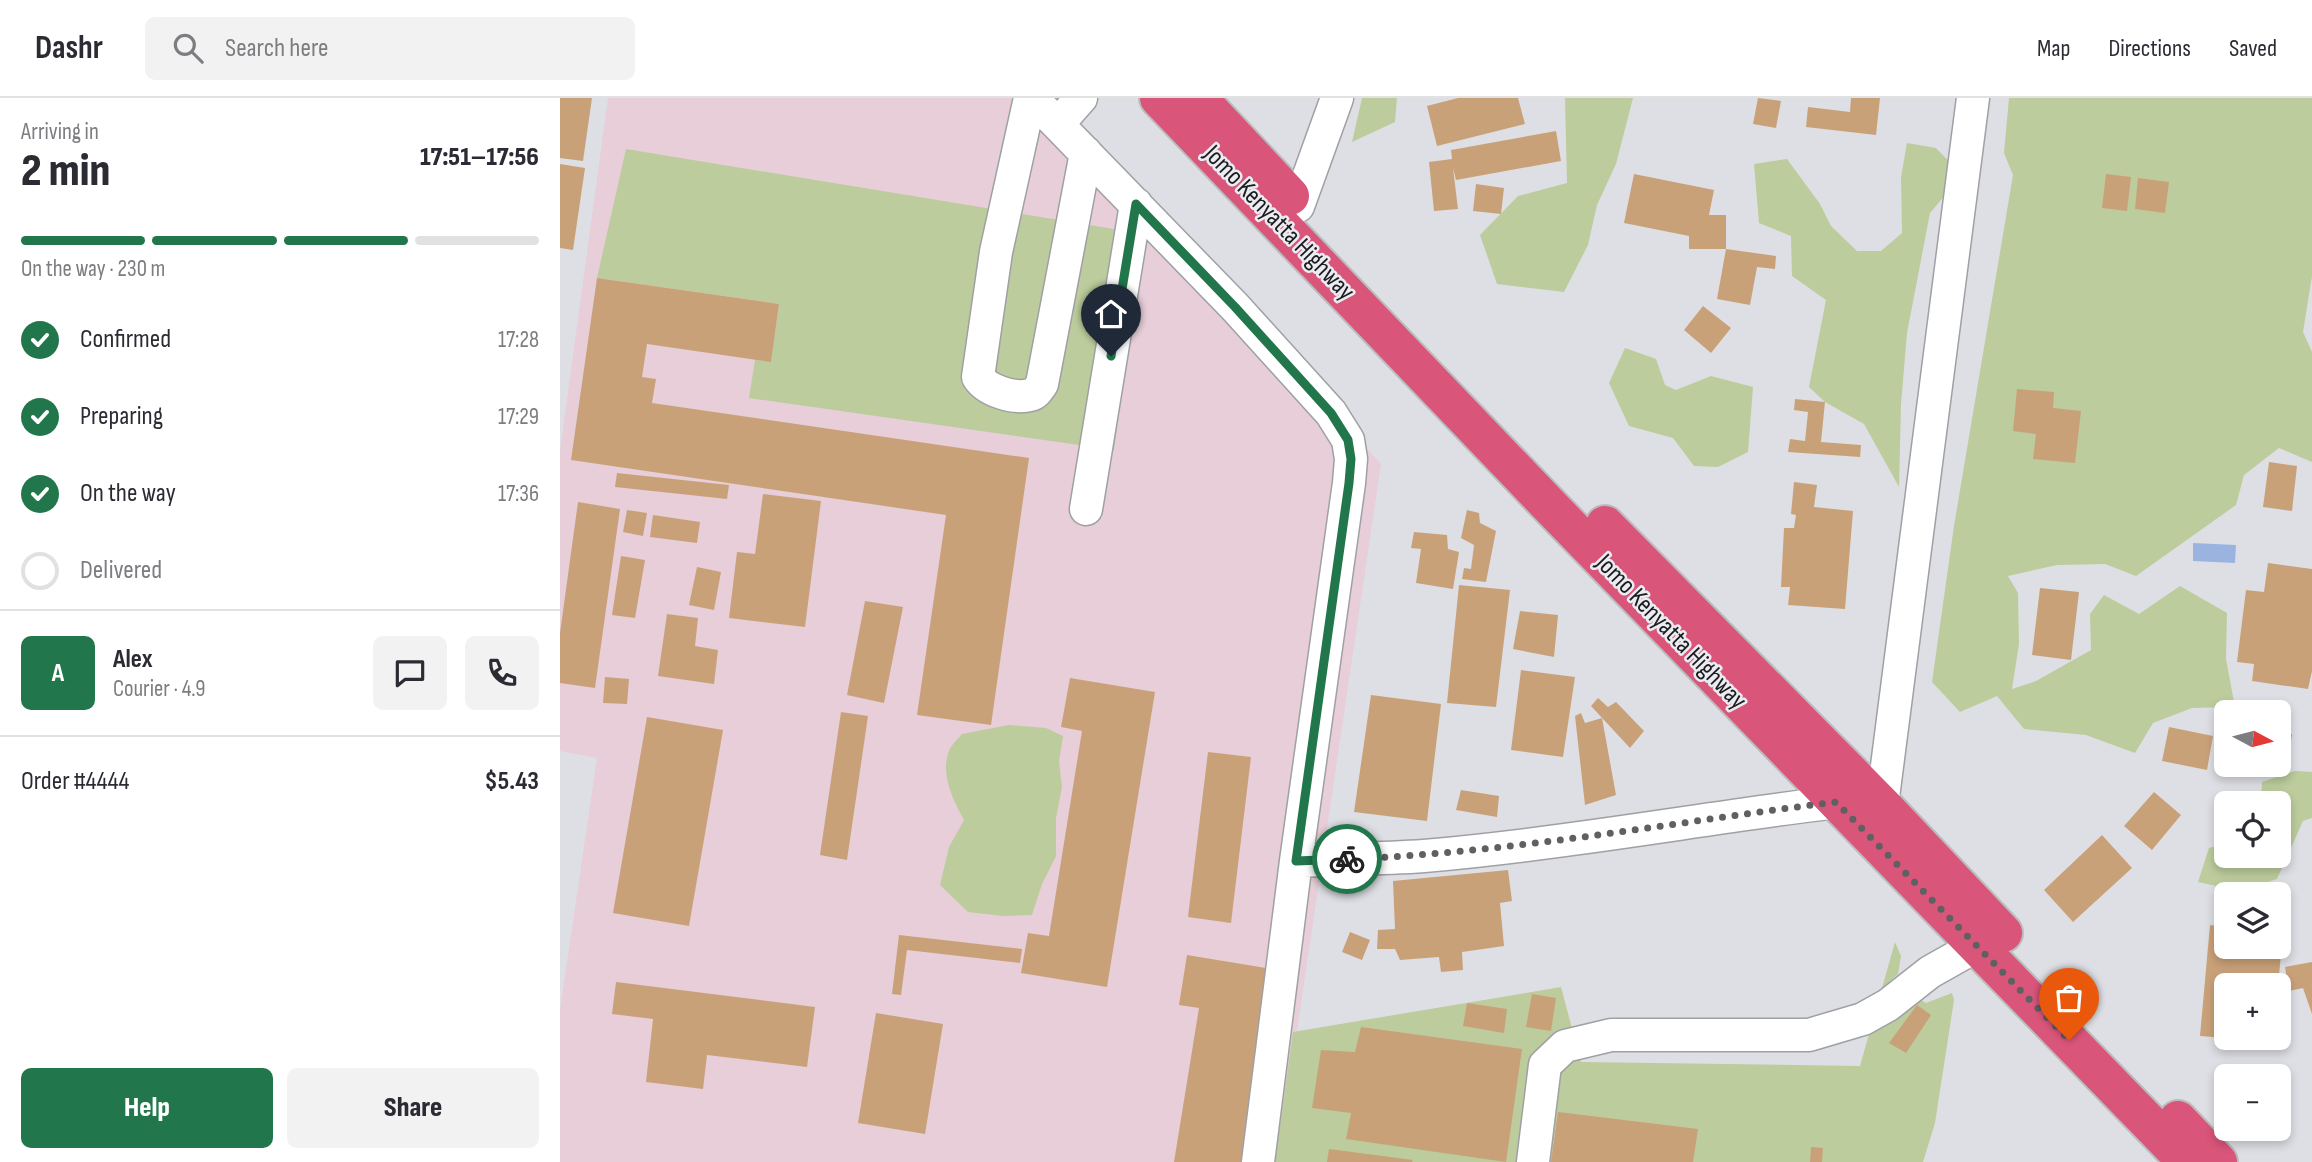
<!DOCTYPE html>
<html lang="en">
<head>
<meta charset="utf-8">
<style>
	:root { --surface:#fff; --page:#f2f2f3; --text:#2b2b33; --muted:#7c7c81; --line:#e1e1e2; --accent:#21774b }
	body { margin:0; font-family:"Sofia Sans Condensed",sans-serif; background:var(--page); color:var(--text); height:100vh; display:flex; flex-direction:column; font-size:26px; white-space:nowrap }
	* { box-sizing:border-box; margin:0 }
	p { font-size:23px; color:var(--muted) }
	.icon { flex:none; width:38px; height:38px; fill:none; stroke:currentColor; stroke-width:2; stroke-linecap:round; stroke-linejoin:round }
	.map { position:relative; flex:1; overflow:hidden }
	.sheet { display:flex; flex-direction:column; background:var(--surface); width:560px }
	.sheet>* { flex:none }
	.needle { width:46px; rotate:97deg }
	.controls { position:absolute; left:1654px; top:602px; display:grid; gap:14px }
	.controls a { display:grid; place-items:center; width:77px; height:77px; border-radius:10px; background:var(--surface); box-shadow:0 4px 10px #0003; font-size:35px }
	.pin { position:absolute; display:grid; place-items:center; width:60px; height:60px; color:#fff; margin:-72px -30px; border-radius:50% 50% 50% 0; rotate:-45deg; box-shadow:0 0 7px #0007 }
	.pin .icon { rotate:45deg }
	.courier { position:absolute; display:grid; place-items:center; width:70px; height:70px; margin:-35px; border:5px solid #21774b; border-radius:50%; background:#fff; color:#222; box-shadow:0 2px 9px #0007 }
	.headline em { font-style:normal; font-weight:800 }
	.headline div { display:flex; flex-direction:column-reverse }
	.headline { display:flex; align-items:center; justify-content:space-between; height:119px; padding:0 21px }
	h1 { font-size:46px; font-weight:800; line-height:52px }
	.bar { display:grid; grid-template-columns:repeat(4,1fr); gap:10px 7px; align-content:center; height:84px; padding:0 21px }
	.bar i { height:9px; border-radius:5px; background:var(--line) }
	.bar .current { background:var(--accent) }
	.bar p { grid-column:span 4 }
	.line { display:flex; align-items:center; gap:18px; padding:0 21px; border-top:2px solid var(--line) }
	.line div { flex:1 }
	.round { display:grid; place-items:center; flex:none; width:74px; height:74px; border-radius:10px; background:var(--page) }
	ol { padding:0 21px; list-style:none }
	li { display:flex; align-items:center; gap:21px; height:77px }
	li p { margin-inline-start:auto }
	li .icon { padding:7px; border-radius:50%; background:var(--accent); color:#fff; stroke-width:4 }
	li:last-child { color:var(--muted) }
	li i { width:38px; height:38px; border:4px solid var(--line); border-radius:50% }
	.primary-button { display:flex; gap:14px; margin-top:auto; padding:14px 21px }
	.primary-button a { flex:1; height:80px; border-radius:10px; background:var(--accent); color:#fff; font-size:28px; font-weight:800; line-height:80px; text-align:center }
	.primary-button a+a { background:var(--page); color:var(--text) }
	header { display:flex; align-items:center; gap:42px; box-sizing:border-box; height:98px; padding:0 35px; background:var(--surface); border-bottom:2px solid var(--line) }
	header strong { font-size:33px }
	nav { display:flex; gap:38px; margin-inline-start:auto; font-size:24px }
	.search { width:490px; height:63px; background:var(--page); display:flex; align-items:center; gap:18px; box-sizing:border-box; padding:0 24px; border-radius:10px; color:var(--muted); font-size:26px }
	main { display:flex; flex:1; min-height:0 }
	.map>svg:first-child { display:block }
</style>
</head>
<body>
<header>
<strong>Dashr</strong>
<div class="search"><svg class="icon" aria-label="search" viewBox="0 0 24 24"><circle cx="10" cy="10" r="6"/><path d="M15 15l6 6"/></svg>Search here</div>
<nav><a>Map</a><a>Directions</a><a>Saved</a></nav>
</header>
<main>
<section class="sheet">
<div class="headline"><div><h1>2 min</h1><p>Arriving in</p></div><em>17:51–17:56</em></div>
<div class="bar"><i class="current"></i><i class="current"></i><i class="current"></i><i></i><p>On the way · 230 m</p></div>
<ol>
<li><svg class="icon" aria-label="check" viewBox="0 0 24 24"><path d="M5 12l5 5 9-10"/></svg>Confirmed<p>17:28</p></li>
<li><svg class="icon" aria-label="check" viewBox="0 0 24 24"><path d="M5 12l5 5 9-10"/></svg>Preparing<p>17:29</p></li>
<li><svg class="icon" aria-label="check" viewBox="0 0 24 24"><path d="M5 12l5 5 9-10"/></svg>On the way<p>17:36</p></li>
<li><i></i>Delivered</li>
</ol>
<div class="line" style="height:126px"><b class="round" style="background:var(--accent);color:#fff">A</b><div><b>Alex</b><p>Courier · 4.9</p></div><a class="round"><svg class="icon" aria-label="chat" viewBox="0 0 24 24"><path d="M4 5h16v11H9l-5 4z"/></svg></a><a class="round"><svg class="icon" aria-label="phone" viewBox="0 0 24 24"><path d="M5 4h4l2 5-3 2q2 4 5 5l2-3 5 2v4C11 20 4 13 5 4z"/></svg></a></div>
<div class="line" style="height:91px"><div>Order #4444</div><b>$5.43</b></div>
<div class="primary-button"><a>Help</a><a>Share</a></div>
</section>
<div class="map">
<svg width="1752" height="1064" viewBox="0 0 1752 1064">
	<rect width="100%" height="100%" fill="#dedfe4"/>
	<path fill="#e7ced8" d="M 48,0 L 497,0 L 553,66 L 821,366 L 737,933 L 952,1064 L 0,1064 L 0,912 L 37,660 L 0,653 L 0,353 Z"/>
	<path fill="#bccc9c" d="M 802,0 L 837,0 L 835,24 L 792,44 Z
		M 1005,0 L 1073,0 L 1056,66 L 1037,107 L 1028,147 L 1004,194 L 937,186 L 920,137 L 958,98 L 1007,85 Z
		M 1449,0 L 1752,0 L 1752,178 L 1743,234 L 1752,254 L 1752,364 L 1719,350 L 1684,377 L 1676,407 L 1576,478 L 1545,466 L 1497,467 L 1448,478 L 1458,495 L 1459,546 L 1452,591 L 1476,583 L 1531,552 L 1530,516 L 1544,497 L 1579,516 L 1620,488 L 1667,515 L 1666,561 L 1675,609 L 1632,610 L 1593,625 L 1575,655 L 1526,637 L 1464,631 L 1437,598 L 1400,614 L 1372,584 L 1394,428 L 1453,77 L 1444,55 Z
		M 1347,45 L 1376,50 L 1402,77 L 1370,115 L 1347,235 L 1341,306 L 1339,389 L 1304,326 L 1265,304 L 1249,289 L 1266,202 L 1232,178 L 1231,138 L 1199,125 L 1194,66 L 1227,61 L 1260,106 L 1271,128 L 1297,153 L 1321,153 L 1342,135 L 1341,79 Z
		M 66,51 L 584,136 L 554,352 L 189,300 L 195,262 L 211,263 L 219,206 L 37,180 Z
		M 1065,250 L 1096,261 L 1105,287 L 1116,292 L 1151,278 L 1193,289 L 1188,354 L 1158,369 L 1134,368 L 1113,340 L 1069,328 L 1049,285 Z
		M 449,627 L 486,630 L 503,638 L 499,663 L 502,689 L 496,720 L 496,758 L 482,786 L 472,817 L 443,818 L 408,814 L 380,787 L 389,749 L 404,722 C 393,702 380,676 389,653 C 391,647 398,641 402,636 Z
		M 1735,673 L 1752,674 L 1752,720 L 1743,723 L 1717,781 L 1679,793 L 1638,784 L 1649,750 L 1666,745 L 1666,758 L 1718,758 L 1718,705 L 1701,705 L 1702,684 Z
		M 1335,844 L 1341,858 L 1338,876 L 1329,884 L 1366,905 L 1392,895 L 1394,902 L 1375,1025 L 1363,1064 L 715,1064 L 733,934 L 1001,889 L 1021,964 L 1300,968 Z"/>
	<path fill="#9ab3e1" d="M 1633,445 L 1676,447 L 1675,465 L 1633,463 Z"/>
	<path fill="#c9a179" d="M 0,0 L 32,0 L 23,63 L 0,60 Z
		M 898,0 L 958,0 L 965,26 L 877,48 L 867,8 Z
		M 1198,0 L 1221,3 L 1216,30 L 1193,26 Z
		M 1291,0 L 1320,0 L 1316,37 L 1246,29 L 1248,9 L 1290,14 Z
		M 996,33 L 1001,63 L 896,82 L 893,70 L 898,111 L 874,113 L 869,64 L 892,61 L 891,52 Z
		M 0,66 L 25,70 L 13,152 L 0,150 Z
		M 1074,76 L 1154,92 L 1149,117 L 1166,117 L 1166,151 L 1216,158 L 1215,171 L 1197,169 L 1190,207 L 1157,201 L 1166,151 L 1129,151 L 1129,138 L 1064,125 Z
		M 1546,76 L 1571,79 L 1567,113 L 1542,110 Z
		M 1578,80 L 1609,84 L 1605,115 L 1575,111 Z
		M 916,86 L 944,90 L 941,116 L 913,113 Z
		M 37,180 L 219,206 L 211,264 L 87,246 L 82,279 L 96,281 L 92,305 L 469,360 L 431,627 L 357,617 L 386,417 L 11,362 Z
		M 1143,208 L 1171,230 L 1151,255 L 1124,232 Z
		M 1457,291 L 1494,294 L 1493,310 L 1521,313 L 1515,365 L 1473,361 L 1476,336 L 1453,333 Z
		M 1235,301 L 1265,304 L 1261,344 L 1301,347 L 1300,359 L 1228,354 L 1230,341 L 1245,343 L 1248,314 L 1234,312 Z
		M 1709,364 L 1737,368 L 1732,413 L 1703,409 Z
		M 57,375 L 169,387 L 167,401 L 55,389 Z
		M 1234,384 L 1257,387 L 1254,409 L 1293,413 L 1285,511 L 1228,507 L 1230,489 L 1221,489 L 1224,430 L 1234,430 L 1236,417 L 1231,416 Z
		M 203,396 L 261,403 L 245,529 L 169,520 L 177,454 L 195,456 Z
		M 18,404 L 60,411 L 35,590 L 0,585 L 0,535 Z
		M 67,412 L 87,415 L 83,438 L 63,434 Z
		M 907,412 L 919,415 L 920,425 L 936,433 L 926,484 L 902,481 L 904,470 L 911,471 L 914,447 L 901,440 Z
		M 93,417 L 140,424 L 137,445 L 90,439 Z
		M 854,434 L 887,437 L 888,451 L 899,454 L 893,491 L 856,485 L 861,451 L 851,450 Z
		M 61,458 L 85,462 L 75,520 L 52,517 Z
		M 1708,465 L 1752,471 L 1752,573 L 1748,591 L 1692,583 L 1694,566 L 1677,564 L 1686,492 L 1704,494 Z
		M 137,469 L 161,474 L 154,512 L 129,507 Z
		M 899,487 L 950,492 L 936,609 L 887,605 Z
		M 1480,490 L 1519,494 L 1511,562 L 1472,557 Z
		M 305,503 L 343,509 L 324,605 L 287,597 Z
		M 960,513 L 998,517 L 994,559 L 953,551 Z
		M 107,516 L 138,520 L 135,548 L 158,552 L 154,586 L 98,578 Z
		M 961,572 L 1015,579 L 1003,659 L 951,652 Z
		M 45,579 L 69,581 L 67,606 L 43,605 Z
		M 510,580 L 595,594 L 547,889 L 461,875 L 468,835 L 489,838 L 522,633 L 501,629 Z
		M 811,597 L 881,606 L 867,723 L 794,714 Z
		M 1038,600 L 1048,609 L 1056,604 L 1084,633 L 1070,650 L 1031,608 Z
		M 281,614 L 308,618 L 287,762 L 260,757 Z
		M 1021,615 L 1025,625 L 1042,620 L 1056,697 L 1025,707 L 1015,618 Z
		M 87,619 L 163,632 L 129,828 L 53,815 Z
		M 1609,629 L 1653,638 L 1647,672 L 1602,663 Z
		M 1718,635 L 1732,636 L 1730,649 L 1718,648 Z
		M 648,654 L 691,659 L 671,825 L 628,819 Z
		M 901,692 L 939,698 L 937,719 L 896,712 Z
		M 1594,694 L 1621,717 L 1592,752 L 1564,728 Z
		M 1542,737 L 1572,770 L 1513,824 L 1484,792 Z
		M 948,772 L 952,803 L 940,805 L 944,848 L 902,854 L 903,872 L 881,874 L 879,859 L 840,862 L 835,851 L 817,851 L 818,832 L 835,831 L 833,783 Z
		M 1718,822 L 1723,823 L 1721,841 L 1718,840 Z
		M 1650,827 L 1666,829 L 1666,849 L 1722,847 L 1718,887 L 1666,887 L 1666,940 L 1640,938 Z
		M 790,834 L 810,842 L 802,862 L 782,854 Z
		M 339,837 L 462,851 L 460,865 L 347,852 L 341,897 L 332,896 Z
		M 627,857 L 712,871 L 681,1064 L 614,1064 L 639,910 L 619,907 Z
		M 1752,864 L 1752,916 L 1743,890 L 1729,893 L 1725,869 Z
		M 56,884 L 255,909 L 247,969 L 147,957 L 143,991 L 86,984 L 93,921 L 52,916 Z
		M 972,896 L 996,900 L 991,933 L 966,929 Z
		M 907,905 L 947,911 L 944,935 L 903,928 Z
		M 1357,907 L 1371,917 L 1346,955 L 1329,945 Z
		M 316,915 L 383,926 L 365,1036 L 298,1025 Z
		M 801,929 L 962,951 L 946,1064 L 786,1041 L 791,1015 L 752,1010 L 761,952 L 795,954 Z
		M 1678,940 L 1712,940 L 1712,945 L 1677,942 Z
		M 998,1014 L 1138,1031 L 1133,1064 L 991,1064 Z
		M 1251,1049 L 1263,1050 L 1262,1064 L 1250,1064 Z
		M 769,1051 L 853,1062 L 852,1064 L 767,1064 Z"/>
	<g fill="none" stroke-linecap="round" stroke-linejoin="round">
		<defs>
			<path id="minor" d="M 470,0 L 436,154 L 418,279 C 427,293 454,301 470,297 C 476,296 479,290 482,286 L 526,55
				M 472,0 L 675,209 L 771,315 L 788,342 L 791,361 L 789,385 L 736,763 L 698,1064
				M 498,26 L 521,0
				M 738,108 L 777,0
				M 526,411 L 576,106
				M 1322,707 L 1413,0
				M 736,763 C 778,761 821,761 864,758 C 1002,746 1139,721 1276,704
				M 973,1064 L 985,967 L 1005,948 L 1051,937 L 1249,937 L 1303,921 L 1328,907 L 1370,874 L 1418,847"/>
			<path id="highway" d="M 599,0 L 985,403 L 1627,1064
				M 638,0 L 730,98
				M 1045,427 L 1322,707 L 1443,835
				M 1618,1022 L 1658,1064"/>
		</defs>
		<use href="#minor" stroke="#9fa0a4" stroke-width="35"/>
		<use href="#highway" stroke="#bbbbbc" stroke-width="42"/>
		<use href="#minor" stroke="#fff" stroke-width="32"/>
		<use href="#highway" stroke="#d9557a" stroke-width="38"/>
	</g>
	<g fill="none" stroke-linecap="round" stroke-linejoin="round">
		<path stroke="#606063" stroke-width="7" stroke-dasharray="0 12.6" d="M 787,761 C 952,755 1113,724 1276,704 L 1509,942"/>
		<path stroke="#21774b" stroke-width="9" d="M 551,258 L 576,106 L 675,209 L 771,315 L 788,342 L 791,361 L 789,385 L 736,763 L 787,761"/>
	</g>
	<g text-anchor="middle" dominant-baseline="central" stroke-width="5" stroke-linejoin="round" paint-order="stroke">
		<g font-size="26" fill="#1c1c1e" stroke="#ebecf1">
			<text transform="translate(719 125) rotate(46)">Jomo Kenyatta Highway</text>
			<text transform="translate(1111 534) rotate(46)">Jomo Kenyatta Highway</text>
		</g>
	</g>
</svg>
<div class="controls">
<a><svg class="needle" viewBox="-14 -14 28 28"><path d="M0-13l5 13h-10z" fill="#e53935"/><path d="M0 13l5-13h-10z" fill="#7c7c81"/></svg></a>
<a><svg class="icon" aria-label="locate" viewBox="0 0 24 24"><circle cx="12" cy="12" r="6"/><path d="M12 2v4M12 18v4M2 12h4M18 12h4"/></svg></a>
<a><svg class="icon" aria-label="layers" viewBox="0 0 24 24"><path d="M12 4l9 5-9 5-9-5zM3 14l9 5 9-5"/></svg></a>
<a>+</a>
<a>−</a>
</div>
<div class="pin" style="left:1509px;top:942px;background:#ea580c"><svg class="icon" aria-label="bag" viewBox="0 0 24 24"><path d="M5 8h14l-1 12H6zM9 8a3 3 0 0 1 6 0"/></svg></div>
<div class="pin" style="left:551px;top:258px;background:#1f2937"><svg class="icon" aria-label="home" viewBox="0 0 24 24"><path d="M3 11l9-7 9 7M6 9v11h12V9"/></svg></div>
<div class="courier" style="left:787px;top:761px"><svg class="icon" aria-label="bike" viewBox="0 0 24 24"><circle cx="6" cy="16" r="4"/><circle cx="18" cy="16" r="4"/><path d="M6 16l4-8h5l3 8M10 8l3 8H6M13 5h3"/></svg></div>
</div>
</main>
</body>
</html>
